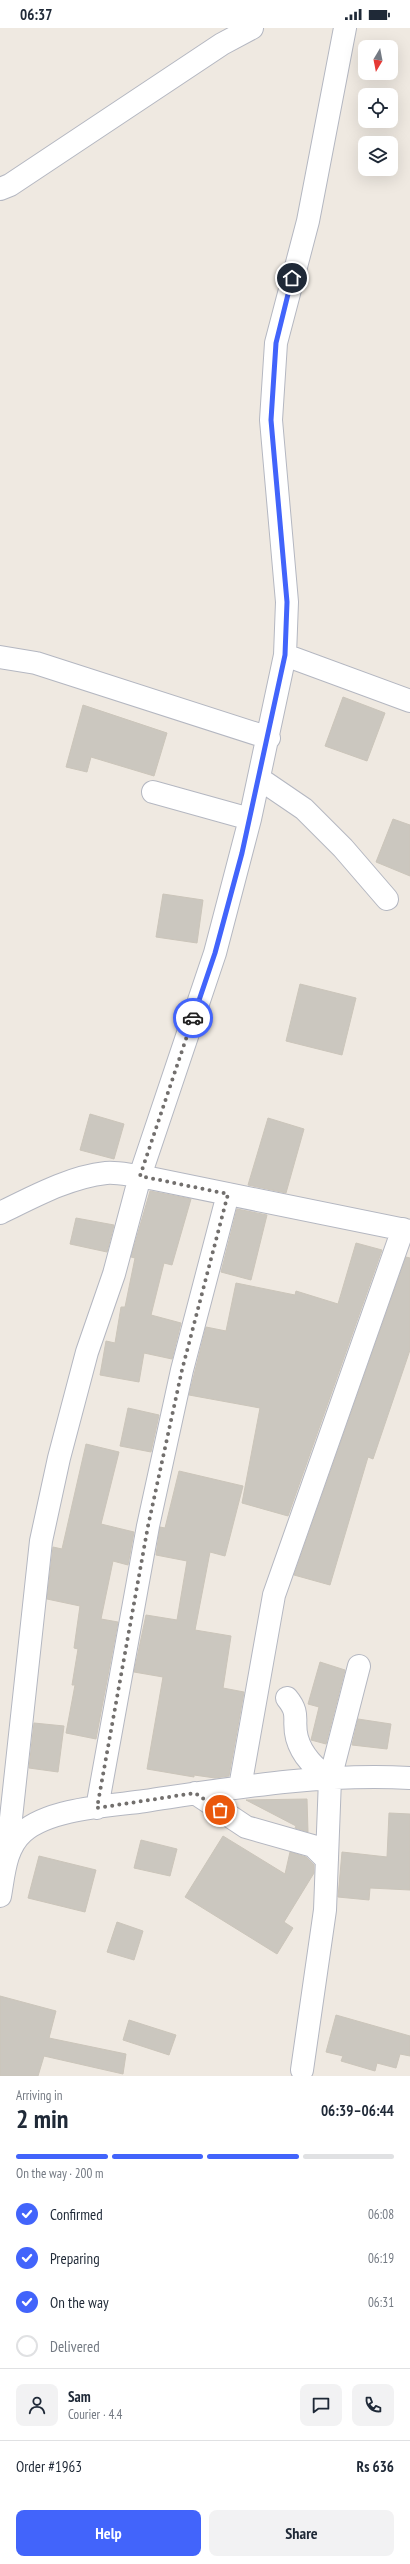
<!DOCTYPE html>
<html lang="en">
<head>
<meta charset="utf-8">
<style>
	:root { --surface:#fff; --page:#f2f2f3; --text:#1f2937; --muted:#747a83; --line:#e0e1e3; --accent:#4264fb }
	body { margin:0; font-family:"PT Sans Narrow",sans-serif; background:var(--page); color:var(--text); height:100vh; display:flex; flex-direction:column; font-size:15px; white-space:nowrap }
	* { box-sizing:border-box; margin:0 }
	p { font-size:13px; color:var(--muted) }
	.icon { flex:none; width:22px; height:22px; fill:none; stroke:currentColor; stroke-width:2; stroke-linecap:round; stroke-linejoin:round }
	.map { position:relative; height:2048px; overflow:hidden }
	.details { display:flex; flex-direction:column; background:var(--surface); flex:1 }
	.details>* { flex:none }
	.needle { width:26px; rotate:190deg }
	.fabs { position:absolute; left:358px; top:12px; display:grid; gap:8px }
	.fabs a { display:grid; place-items:center; width:40px; height:40px; border-radius:8px; background:var(--surface); box-shadow:0 4px 16px #0002; font-size:20px }
	.pin { position:absolute; display:grid; place-items:center; width:34px; height:34px; color:#fff; margin:-17px; border:2px solid #fff; border-radius:50%; box-shadow:0 1px 4px #0007 }
	.courier { position:absolute; display:grid; place-items:center; width:40px; height:40px; margin:-20px; border:3px solid #4264fb; border-radius:50%; background:#fff; color:#222; box-shadow:0 1px 5px #0007 }
	.overview em { font-style:normal; font-weight:600 }
	.overview div { display:flex; flex-direction:column-reverse }
	.overview { display:flex; align-items:center; justify-content:space-between; height:68px; padding:0 16px }
	h1 { font-size:26px; font-weight:600; line-height:30px }
	.bar { display:grid; grid-template-columns:repeat(4,1fr); gap:6px 4px; align-content:center; height:48px; padding:0 16px }
	.bar i { height:5px; border-radius:3px; background:var(--line) }
	.bar .active { background:var(--accent) }
	.bar p { grid-column:span 4 }
	.line { display:flex; align-items:center; gap:10px; padding:0 16px; border-top:1px solid var(--line) }
	.line div { flex:1 }
	.round { display:grid; place-items:center; flex:none; width:42px; height:42px; border-radius:8px; background:var(--page) }
	ol { padding:0 16px; list-style:none }
	li { display:flex; align-items:center; gap:12px; height:44px }
	li p { margin-inline-start:auto }
	li .icon { padding:4px; border-radius:50%; background:var(--accent); color:#fff; stroke-width:4 }
	li:last-child { color:var(--muted) }
	li i { width:22px; height:22px; border:2px solid var(--line); border-radius:50% }
	.cta { display:flex; gap:8px; margin-top:auto; padding:8px 16px }
	.cta a { flex:1; height:46px; border-radius:8px; background:var(--accent); color:#fff; font-size:16px; font-weight:600; line-height:46px; text-align:center }
	.cta a+a { background:var(--page); color:var(--text) }
	.status { display:flex; justify-content:space-between; align-items:center; height:28px; padding:0 20px; background:var(--surface); direction:ltr }
	.status svg { height:11px; fill:currentColor }
	.map>svg:first-child { display:block }
</style>
</head>
<body>
<div class="status"><b>06:37</b><svg viewBox="0 0 49 12"><path d="M0 12V9h3v3zM5 12V6h3v6zM10 12V3h3v9zM15 12V0h3v12zM26 1h20v11H26zM47 4h2v5h-2z"/></svg></div>
<div class="map">
<svg width="410" height="2048" viewBox="0 0 410 2048">
	<rect width="100%" height="100%" fill="#efe9e1"/>
	<path fill="#cbc7bf" stroke="#cbc5ba" d="M 343,669 L 385,685 L 367,733 L 325,718 Z
		M 83,677 L 167,705 L 154,748 L 91,729 L 87,744 L 66,739 Z
		M 393,791 L 410,797 L 410,848 L 376,834 Z
		M 163,866 L 203,872 L 197,915 L 156,909 Z
		M 300,956 L 356,970 L 342,1027 L 286,1013 Z
		M 90,1086 L 124,1096 L 114,1131 L 80,1122 Z
		M 268,1090 L 304,1101 L 286,1165 L 248,1157 Z
		M 150,1163 L 191,1171 L 172,1237 L 164,1235 L 151,1287 L 181,1295 L 172,1331 L 144,1325 L 139,1354 L 100,1347 L 106,1313 L 115,1315 L 121,1279 L 125,1279 L 135,1230 L 131,1229 Z
		M 237,1181 L 267,1187 L 251,1252 L 221,1244 Z
		M 76,1190 L 114,1197 L 107,1224 L 70,1216 Z
		M 356,1215 L 382,1222 L 288,1488 L 242,1475 L 260,1380 L 189,1367 L 206,1299 L 226,1303 L 236,1255 L 295,1267 L 296,1263 L 338,1276 Z
		M 406,1229 L 410,1230 L 410,1322 L 373,1431 L 368,1429 L 330,1557 L 294,1547 Z
		M 128,1380 L 159,1387 L 151,1424 L 120,1418 Z
		M 86,1416 L 119,1424 L 101,1496 L 134,1504 L 128,1537 L 113,1533 L 101,1591 L 118,1594 L 96,1711 L 66,1705 L 75,1657 L 72,1657 L 78,1621 L 74,1620 L 80,1578 L 47,1571 L 53,1519 L 62,1521 Z
		M 179,1443 L 243,1458 L 225,1528 L 210,1524 L 195,1602 L 231,1608 L 223,1660 L 244,1664 L 229,1748 L 215,1750 L 194,1747 L 194,1749 L 147,1741 L 163,1649 L 134,1644 L 146,1587 L 177,1592 L 187,1533 L 156,1527 L 160,1499 L 165,1500 Z
		M 320,1634 L 345,1642 L 326,1716 L 311,1712 L 319,1679 L 308,1676 Z
		M 358,1691 L 391,1696 L 387,1721 L 352,1717 Z
		M 34,1695 L 64,1698 L 58,1744 L 29,1740 Z
		M 307,1771 L 308,1804 L 295,1800 L 296,1798 L 246,1772 Z
		M 389,1785 L 410,1786 L 410,1862 L 370,1860 L 369,1872 L 338,1869 L 342,1824 L 387,1829 Z
		M 223,1808 L 285,1846 L 290,1824 L 306,1829 L 314,1837 L 314,1845 L 284,1894 L 293,1900 L 277,1926 L 185,1869 Z
		M 141,1812 L 177,1821 L 170,1848 L 134,1840 Z
		M 39,1828 L 96,1842 L 85,1884 L 28,1870 Z
		M 117,1894 L 143,1903 L 134,1932 L 107,1924 Z
		M 0,1968 L 56,1983 L 49,2010 L 126,2026 L 123,2046 L 44,2028 L 38,2048 L 0,2048 Z
		M 336,1987 L 410,2008 L 410,2028 L 400,2026 L 396,2040 L 377,2035 L 375,2043 L 341,2033 L 343,2028 L 326,2024 Z
		M 129,1992 L 176,2007 L 169,2027 L 123,2012 Z"/>
	<g fill="none" stroke-linecap="round" stroke-linejoin="round">
		<defs>
			<path id="minor" d="M 0,161 L 10,157 L 222,16 L 252,0
				M 285,627 L 410,673
				M 0,629 L 36,635 L 269,710
				M 260,751 L 304,781 L 343,820 L 387,871
				M 153,764 L 250,791
				M 0,1185 C 33,1169 69,1149 106,1145 C 117,1144 129,1147 140,1148 L 410,1203
				M 287,1670 C 301,1687 292,1692 297,1710 C 302,1728 315,1740 330,1751
				M 240,1759 L 274,1567 L 403,1201
				M 195,1765 L 246,1799 L 313,1818 L 327,1832
				M 97,1780 L 148,1498 L 182,1342 L 228,1166
				M 7,1827 L 41,1513 L 59,1430 L 87,1324 L 114,1246 L 140,1148 L 215,925 L 250,791 L 285,627 L 287,574 L 271,392 L 276,315 L 308,193 L 345,0
				M 0,1868 C 4,1846 5,1820 23,1804 C 51,1780 110,1778 145,1773 C 233,1760 321,1745 410,1750
				M 302,2042 L 325,1882 L 330,1751 L 359,1638"/>
		</defs>
		<use href="#minor" stroke="#b4b7c1" stroke-width="24"/>
		<use href="#minor" stroke="#fff" stroke-width="22"/>
	</g>
	<g fill="none" stroke-linecap="round" stroke-linejoin="round">
		<path stroke="#726f6d" stroke-width="4" stroke-dasharray="0 7.2" d="M 193,990 L 140,1148 L 228,1166 L 182,1342 L 148,1498 L 97,1780 L 195,1765 L 220,1782"/>
		<path stroke="#4264fb" stroke-width="5" d="M 193,990 L 215,925 L 242,825 L 285,627 L 287,574 L 271,392 L 276,315 L 292,250"/>
	</g>
</svg>
<div class="fabs">
<a><svg class="needle" viewBox="-14 -14 28 28"><path d="M0-13l5 13h-10z" fill="#e53935"/><path d="M0 13l5-13h-10z" fill="#747a83"/></svg></a>
<a><svg class="icon" aria-label="locate" viewBox="0 0 24 24"><circle cx="12" cy="12" r="6"/><path d="M12 2v4M12 18v4M2 12h4M18 12h4"/></svg></a>
<a><svg class="icon" aria-label="layers" viewBox="0 0 24 24"><path d="M12 4l9 5-9 5-9-5zM3 14l9 5 9-5"/></svg></a>
</div>
<div class="pin" style="left:220px;top:1782px;background:#ea580c"><svg class="icon" aria-label="bag" viewBox="0 0 24 24"><path d="M5 8h14l-1 12H6zM9 8a3 3 0 0 1 6 0"/></svg></div>
<div class="pin" style="left:292px;top:250px;background:#1f2937"><svg class="icon" aria-label="home" viewBox="0 0 24 24"><path d="M3 11l9-7 9 7M6 9v11h12V9"/></svg></div>
<div class="courier" style="left:193px;top:990px"><svg class="icon" aria-label="car" viewBox="0 0 24 24"><path d="M5 17H2v-5l4-1 3-4h7l3 4 3 1v5h-3M9 17h6M6 11h13"/><circle cx="7" cy="17" r="2"/><circle cx="17" cy="17" r="2"/></svg></div>
</div>
<section class="details">
<div class="overview"><div><h1>2 min</h1><p>Arriving in</p></div><em>06:39–06:44</em></div>
<div class="bar"><i class="active"></i><i class="active"></i><i class="active"></i><i></i><p>On the way · 200 m</p></div>
<ol>
<li><svg class="icon" aria-label="check" viewBox="0 0 24 24"><path d="M5 12l5 5 9-10"/></svg>Confirmed<p>06:08</p></li>
<li><svg class="icon" aria-label="check" viewBox="0 0 24 24"><path d="M5 12l5 5 9-10"/></svg>Preparing<p>06:19</p></li>
<li><svg class="icon" aria-label="check" viewBox="0 0 24 24"><path d="M5 12l5 5 9-10"/></svg>On the way<p>06:31</p></li>
<li><i></i>Delivered</li>
</ol>
<div class="line" style="height:72px"><a class="round"><svg class="icon" aria-label="person" viewBox="0 0 24 24"><circle cx="12" cy="8" r="4"/><path d="M4 21q1-7 8-7t8 7"/></svg></a><div><b>Sam</b><p>Courier · 4.4</p></div><a class="round"><svg class="icon" aria-label="chat" viewBox="0 0 24 24"><path d="M4 5h16v11H9l-5 4z"/></svg></a><a class="round"><svg class="icon" aria-label="phone" viewBox="0 0 24 24"><path d="M5 4h4l2 5-3 2q2 4 5 5l2-3 5 2v4C11 20 4 13 5 4z"/></svg></a></div>
<div class="line" style="height:52px"><div>Order #1963</div><b>Rs 636</b></div>
<div class="cta"><a>Help</a><a>Share</a></div>
</section>
</body>
</html>
